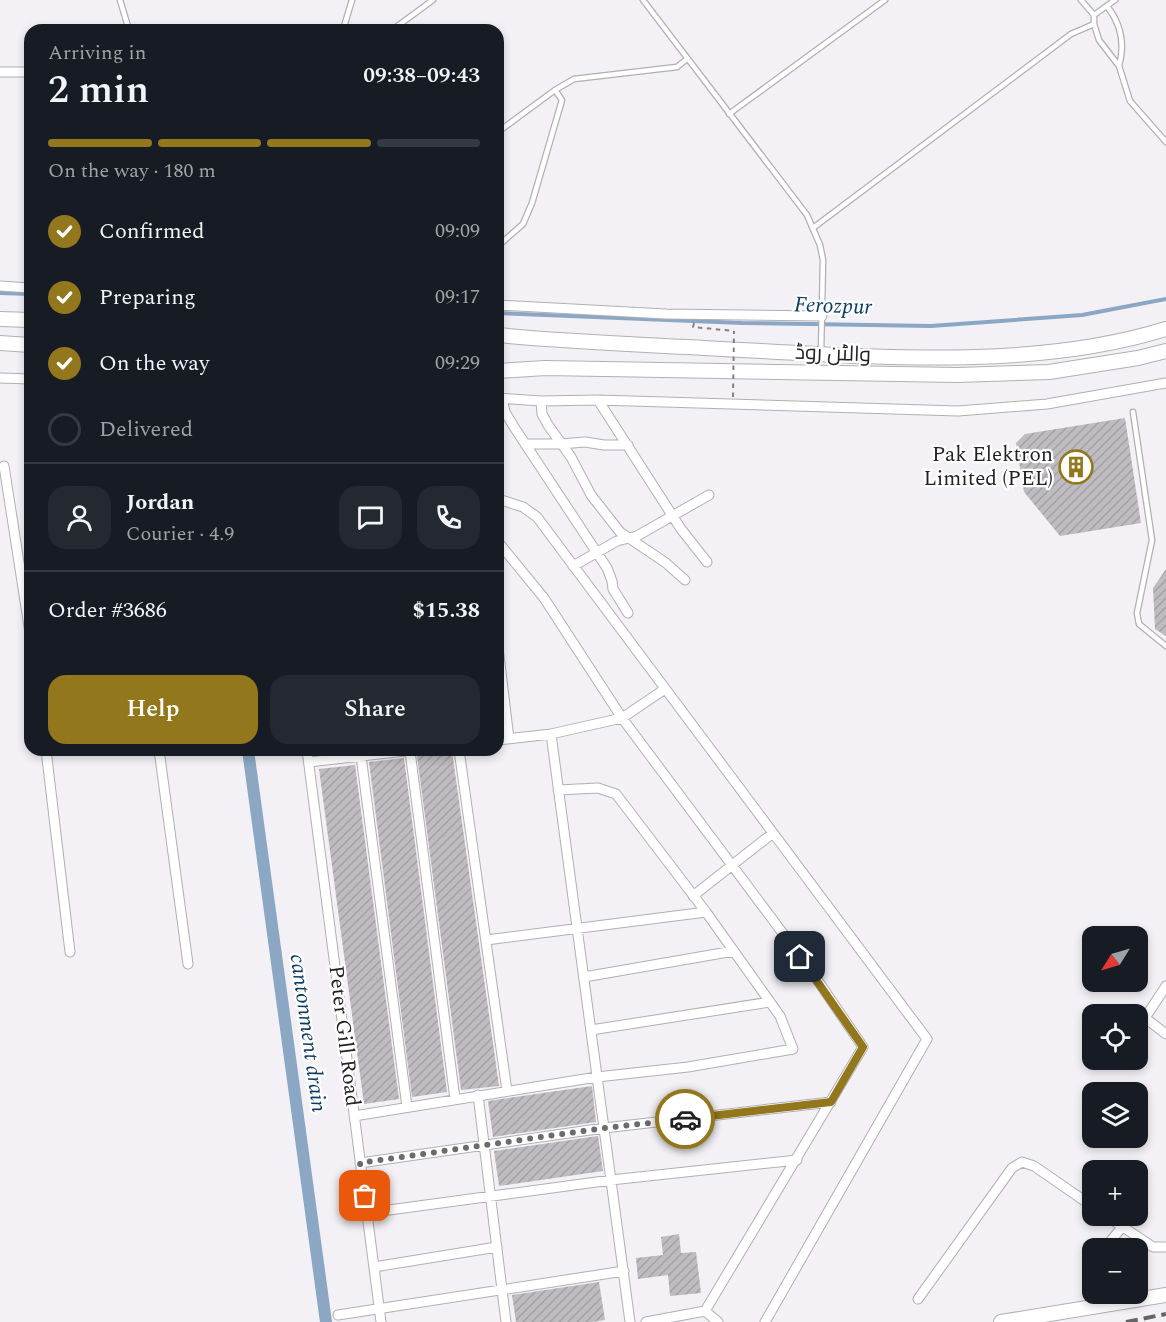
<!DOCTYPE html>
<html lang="en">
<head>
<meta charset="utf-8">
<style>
	:root { --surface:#171b24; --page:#242831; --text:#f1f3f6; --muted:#9ea1a6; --line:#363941; --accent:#92771d }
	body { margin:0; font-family:Spectral,Cairo,serif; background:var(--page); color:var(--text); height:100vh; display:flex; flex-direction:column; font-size:22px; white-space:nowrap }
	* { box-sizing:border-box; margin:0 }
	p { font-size:20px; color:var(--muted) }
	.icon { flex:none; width:33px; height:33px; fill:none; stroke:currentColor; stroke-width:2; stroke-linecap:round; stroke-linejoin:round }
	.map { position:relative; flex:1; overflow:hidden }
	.details { position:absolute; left:24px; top:24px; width:480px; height:732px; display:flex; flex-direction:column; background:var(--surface); border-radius:18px; box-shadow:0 3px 9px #0003 }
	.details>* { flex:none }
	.needle { width:39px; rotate:233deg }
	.tools { position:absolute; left:1082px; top:926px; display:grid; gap:12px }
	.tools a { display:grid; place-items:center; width:66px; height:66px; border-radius:12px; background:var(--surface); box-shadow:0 3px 9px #0003; font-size:30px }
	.pin { position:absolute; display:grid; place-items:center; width:51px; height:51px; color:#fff; margin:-26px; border-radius:12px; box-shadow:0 3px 9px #0006 }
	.courier { position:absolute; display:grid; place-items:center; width:60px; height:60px; margin:-30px; border:4px solid #92771d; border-radius:50%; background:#fff; color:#222; box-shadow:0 2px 8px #0007 }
	.summary em { font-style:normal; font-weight:600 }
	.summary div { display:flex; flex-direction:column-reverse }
	.summary { display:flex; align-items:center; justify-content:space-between; height:102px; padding:0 24px }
	h1 { font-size:39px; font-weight:600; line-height:45px }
	.bar { display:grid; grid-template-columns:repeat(4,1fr); gap:9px 6px; align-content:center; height:72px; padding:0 24px }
	.bar i { height:8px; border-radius:4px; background:var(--line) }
	.bar .current { background:var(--accent) }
	.bar p { grid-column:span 4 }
	.line { display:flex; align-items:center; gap:15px; padding:0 24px; border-top:2px solid var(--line) }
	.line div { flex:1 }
	.round { display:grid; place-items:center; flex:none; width:63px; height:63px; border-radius:18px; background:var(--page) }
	ol { padding:0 24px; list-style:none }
	li { display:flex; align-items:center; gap:18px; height:66px }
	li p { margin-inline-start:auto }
	li .icon { padding:6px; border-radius:50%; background:var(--accent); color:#fff; stroke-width:4 }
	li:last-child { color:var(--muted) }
	li i { width:33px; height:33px; border:3px solid var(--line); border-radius:50% }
	.button { display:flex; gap:12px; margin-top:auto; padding:12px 24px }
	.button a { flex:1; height:69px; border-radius:18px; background:var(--accent); color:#fff; font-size:24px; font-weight:600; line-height:69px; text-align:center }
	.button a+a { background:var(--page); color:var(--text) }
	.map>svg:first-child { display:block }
</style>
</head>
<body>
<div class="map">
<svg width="1166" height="1322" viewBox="0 0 1166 1322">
	<defs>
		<pattern id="building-hatch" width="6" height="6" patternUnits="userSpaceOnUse" patternTransform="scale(1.5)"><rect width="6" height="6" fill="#bebcc1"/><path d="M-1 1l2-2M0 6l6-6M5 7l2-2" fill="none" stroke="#a3a1a6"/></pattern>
	</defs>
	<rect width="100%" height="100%" fill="#f3f1f5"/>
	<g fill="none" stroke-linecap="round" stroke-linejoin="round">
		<path stroke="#8ba7c4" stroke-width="4" d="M 0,293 L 30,294
			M 498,313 L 742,323 L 931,326 L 1082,315 L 1166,299"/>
		<path stroke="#8ba7c4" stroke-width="12" d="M 248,750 L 326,1322"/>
	</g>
	<path fill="url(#building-hatch)" d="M 1125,418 L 1141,523 L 1060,536 L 1024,492 L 1016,443 L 1025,434 Z
		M 1166,569 L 1166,636 L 1155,629 L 1153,588 Z
		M 452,751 L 499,1086 L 461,1090 L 417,756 Z
		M 404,758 L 447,1092 L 412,1097 L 369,762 Z
		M 355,765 L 399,1099 L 364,1104 L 319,769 Z
		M 592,1086 L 596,1122 L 493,1137 L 488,1101 Z
		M 598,1136 L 603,1171 L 499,1186 L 494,1151 Z
		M 679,1234 L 681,1253 L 696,1252 L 701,1293 L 670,1296 L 668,1275 L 638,1279 L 636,1258 L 663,1255 L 661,1237 Z
		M 599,1282 L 605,1320 L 593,1322 L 516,1322 L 512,1295 Z"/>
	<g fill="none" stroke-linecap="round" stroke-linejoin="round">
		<defs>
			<path id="service" d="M 120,0 L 129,30
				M 643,0 L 807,215 L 820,245 L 823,260 L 821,352
				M 1081,0 L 1094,15 L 1094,24 L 1099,40 L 1119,66 L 1130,101 L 1166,142
				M 1107,6 C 1121,24 1125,45 1119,66
				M 1094,15 L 1115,0
				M 343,30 L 352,0
				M 392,30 L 433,0
				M 729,114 L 885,0
				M 498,132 L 555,90 L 574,79 L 677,67 L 687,59
				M 813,228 L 1071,34 L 1094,24
				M 498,246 L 523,224 L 532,203 L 562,100 L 555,90
				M 1133,412 L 1152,540 L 1137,613 L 1139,624 L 1166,646"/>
			<path id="minor" d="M 0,72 L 30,72
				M 0,286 L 30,288
				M 498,305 L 666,314 L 822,316
				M 0,378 L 30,379
				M 498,398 L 541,401 L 598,400 L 958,411 L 1047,404 L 1166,383
				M 502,398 L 505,412 L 516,430 L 607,568 L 612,581 L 613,589 L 628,613
				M 598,400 L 681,529 L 707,562
				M 541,401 L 542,414 L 548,425 L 571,457 L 591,495 L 620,532 L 666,563 L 685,580
				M 525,444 L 561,444 L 585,442 L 604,445 L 628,445
				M 4,466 L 30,633
				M 498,499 L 523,507 L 537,517 L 927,1039 L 765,1322
				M 498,542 L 544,598 L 622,718 L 814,975 L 863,1047 L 705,1311 L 646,1322
				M 573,566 L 617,541 L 637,536 L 709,495
				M 498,647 L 509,739
				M 551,734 L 630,1322
				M 498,740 L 551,734 L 622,718 L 665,689
				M 46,750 L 70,952
				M 159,750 L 188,964
				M 307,750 L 381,1322
				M 459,750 L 507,1091
				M 410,751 L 455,1099
				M 361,756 L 407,1107
				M 309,762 L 414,750
				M 693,896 L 773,833
				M 486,940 L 706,912
				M 584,977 L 734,951
				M 1166,986 L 1145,1018 L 1166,1034
				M 591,1030 L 770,1002
				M 478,1095 L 506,1322
				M 354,1116 L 597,1077 L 688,1067 L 793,1049 L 780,1016 L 706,912 L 616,794 L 598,788 L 558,790
				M 360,1163 L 604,1128 L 831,1102
				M 367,1213 L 611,1180 L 797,1160
				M 1105,1215 L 1153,1247 L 1166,1247
				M 1105,1248 L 1122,1227
				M 374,1267 L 497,1247
				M 918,1299 L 1012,1168 L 1022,1162 L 1034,1166 L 1092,1206
				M 705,1311 L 718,1322
				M 338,1315 L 624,1271"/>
			<path id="secondary" d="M 0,319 L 30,320
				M 498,335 C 579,343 661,345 742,350 C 879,357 1034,370 1166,329
				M 0,343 L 30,345
				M 498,371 L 545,368 L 957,375 L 1049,372 L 1138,358 L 1166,351
				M 1001,1322 L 1166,1295"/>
		</defs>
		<use href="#service" stroke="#b1afb4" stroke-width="7"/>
		<use href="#minor" stroke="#b1afb4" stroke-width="11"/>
		<use href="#secondary" stroke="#b1afb4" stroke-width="16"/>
		<path stroke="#828184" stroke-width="2" stroke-dasharray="4.5 4.5" stroke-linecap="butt" d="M 694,323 L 693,327 L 734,331"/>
		<use href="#service" stroke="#fff" stroke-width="4.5"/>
		<use href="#minor" stroke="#fff" stroke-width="9"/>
		<use href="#secondary" stroke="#fff" stroke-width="14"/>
		<path stroke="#656467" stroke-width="4" stroke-dasharray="12 6" stroke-linecap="butt" d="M 1126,1322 L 1166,1314"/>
		<path stroke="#828184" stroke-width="2" stroke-dasharray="4.5 4.5" stroke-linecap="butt" d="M 733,397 L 734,331"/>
	</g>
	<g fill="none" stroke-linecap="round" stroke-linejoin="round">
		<path stroke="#6b6a6c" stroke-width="6" stroke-dasharray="0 10.8" d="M 365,1196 L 360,1163 L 604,1128 L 685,1119"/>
		<path stroke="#92771d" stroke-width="8" d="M 685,1119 L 831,1102 L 863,1047 L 800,957"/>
	</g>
	<defs>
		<symbol id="building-ring" viewBox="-11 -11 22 22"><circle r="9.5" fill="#fff" stroke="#92771d" stroke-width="1.5"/><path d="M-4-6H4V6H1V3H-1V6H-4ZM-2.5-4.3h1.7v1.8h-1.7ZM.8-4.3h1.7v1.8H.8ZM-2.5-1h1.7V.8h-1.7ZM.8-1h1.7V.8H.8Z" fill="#92771d"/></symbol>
	</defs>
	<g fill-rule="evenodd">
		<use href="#building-ring" x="1057" y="448" width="38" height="38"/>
	</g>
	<g text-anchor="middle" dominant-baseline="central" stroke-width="4.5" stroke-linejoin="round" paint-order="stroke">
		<g font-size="21" fill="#222123" stroke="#fff">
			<text transform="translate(833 354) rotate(2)">والٹن روڈ</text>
			<text transform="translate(344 1036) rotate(83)">Peter Gill Road</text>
		</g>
		<g font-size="21" fill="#222123" stroke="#fff" text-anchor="end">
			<text x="1053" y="455">Pak Elektron<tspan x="1053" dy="24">Limited (PEL)</tspan></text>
		</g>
		<g font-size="22" font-style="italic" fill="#0b3a60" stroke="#fff">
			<text transform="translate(833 306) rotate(2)">Ferozpur</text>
			<text transform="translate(308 1033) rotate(82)">cantonment drain</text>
		</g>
	</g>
</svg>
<div class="tools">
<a><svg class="needle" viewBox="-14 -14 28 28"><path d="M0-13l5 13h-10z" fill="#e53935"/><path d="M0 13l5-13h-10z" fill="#9ea1a6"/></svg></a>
<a><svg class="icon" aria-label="locate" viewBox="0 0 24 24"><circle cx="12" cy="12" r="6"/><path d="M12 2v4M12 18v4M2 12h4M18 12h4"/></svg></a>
<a><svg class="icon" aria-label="layers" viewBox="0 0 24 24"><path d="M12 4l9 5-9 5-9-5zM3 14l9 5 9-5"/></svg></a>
<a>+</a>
<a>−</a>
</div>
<div class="pin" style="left:365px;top:1196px;background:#ea580c"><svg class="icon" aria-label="bag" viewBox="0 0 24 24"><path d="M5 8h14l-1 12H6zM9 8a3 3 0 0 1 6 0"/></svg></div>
<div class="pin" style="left:800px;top:957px;background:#1f2937"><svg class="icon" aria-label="home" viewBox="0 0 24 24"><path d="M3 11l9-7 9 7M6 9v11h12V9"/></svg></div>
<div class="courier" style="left:685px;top:1119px"><svg class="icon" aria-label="car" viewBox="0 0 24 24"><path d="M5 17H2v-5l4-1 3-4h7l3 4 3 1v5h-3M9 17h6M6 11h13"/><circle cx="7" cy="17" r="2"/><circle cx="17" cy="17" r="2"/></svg></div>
<section class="details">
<div class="summary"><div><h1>2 min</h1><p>Arriving in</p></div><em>09:38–09:43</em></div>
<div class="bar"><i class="current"></i><i class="current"></i><i class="current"></i><i></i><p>On the way · 180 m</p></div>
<ol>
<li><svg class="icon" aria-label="check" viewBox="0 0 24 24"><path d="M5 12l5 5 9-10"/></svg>Confirmed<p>09:09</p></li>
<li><svg class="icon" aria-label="check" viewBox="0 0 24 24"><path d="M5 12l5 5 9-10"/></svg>Preparing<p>09:17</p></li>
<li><svg class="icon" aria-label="check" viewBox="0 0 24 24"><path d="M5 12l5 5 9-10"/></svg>On the way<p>09:29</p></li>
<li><i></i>Delivered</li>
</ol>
<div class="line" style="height:108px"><a class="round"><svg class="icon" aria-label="person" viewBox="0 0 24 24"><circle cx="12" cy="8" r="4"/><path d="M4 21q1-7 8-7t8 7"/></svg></a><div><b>Jordan</b><p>Courier · 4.9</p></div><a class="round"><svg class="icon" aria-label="chat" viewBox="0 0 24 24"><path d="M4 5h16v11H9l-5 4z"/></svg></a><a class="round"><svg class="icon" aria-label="phone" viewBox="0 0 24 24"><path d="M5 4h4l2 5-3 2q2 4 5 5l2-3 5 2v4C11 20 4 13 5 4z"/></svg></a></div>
<div class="line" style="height:78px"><div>Order #3686</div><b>$15.38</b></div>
<div class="button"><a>Help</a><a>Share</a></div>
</section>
</div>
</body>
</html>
